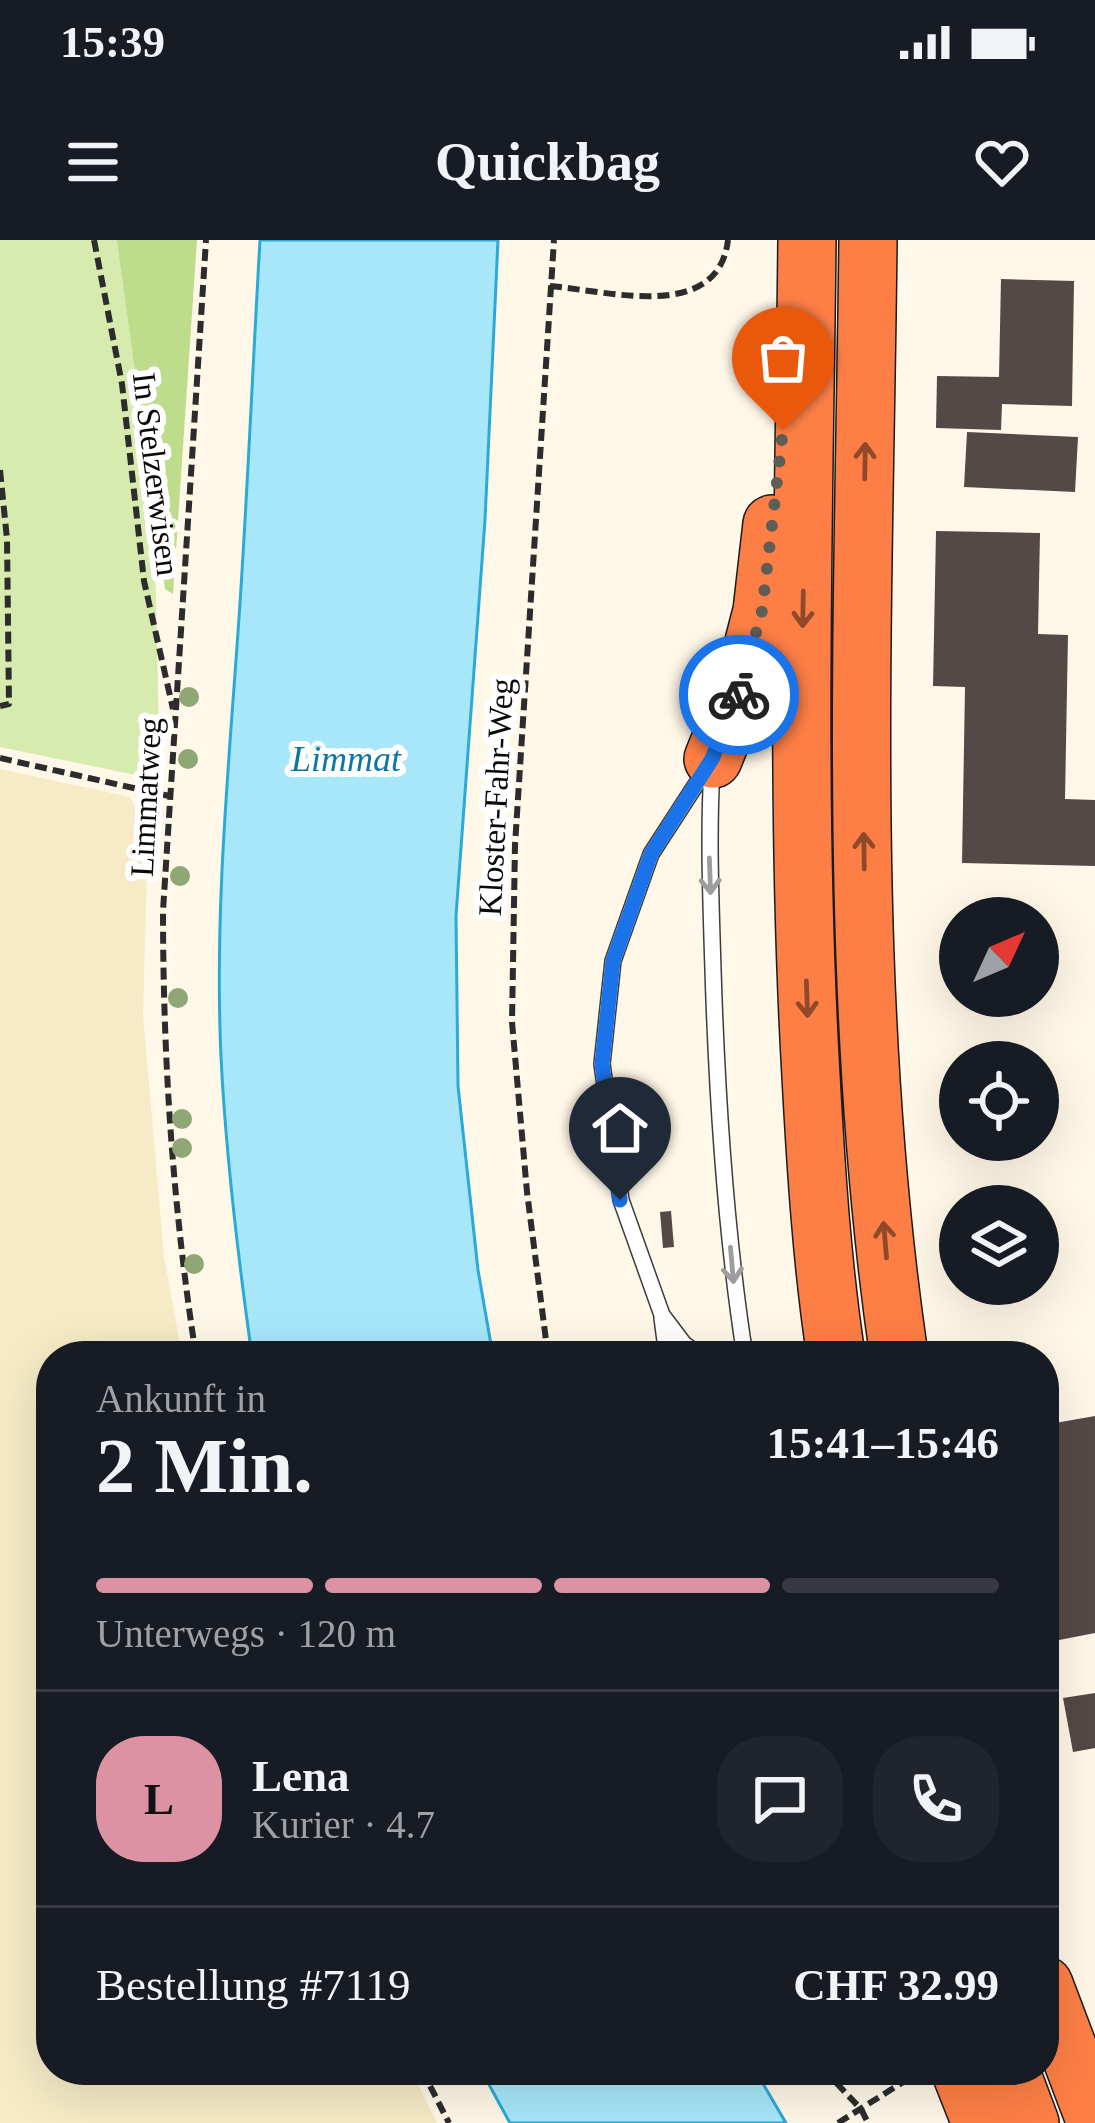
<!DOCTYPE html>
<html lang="de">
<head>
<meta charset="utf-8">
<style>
	:root { --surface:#171b24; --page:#20242c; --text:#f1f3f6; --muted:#9ea1a6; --line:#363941; --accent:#dc92a2 }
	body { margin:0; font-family:Georgia,serif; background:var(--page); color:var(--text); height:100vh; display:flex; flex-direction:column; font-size:45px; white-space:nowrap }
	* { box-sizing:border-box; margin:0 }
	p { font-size:39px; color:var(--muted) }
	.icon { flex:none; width:66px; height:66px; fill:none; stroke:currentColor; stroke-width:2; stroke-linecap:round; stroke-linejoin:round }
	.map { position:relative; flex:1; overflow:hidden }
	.drawer { position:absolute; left:36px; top:1101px; width:1023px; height:744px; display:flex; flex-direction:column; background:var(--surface); border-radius:48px; box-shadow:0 12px 48px #0002 }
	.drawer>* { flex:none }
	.needle { width:78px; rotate:46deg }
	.buttons { position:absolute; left:939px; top:657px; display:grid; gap:24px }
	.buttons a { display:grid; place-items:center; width:120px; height:120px; border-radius:50%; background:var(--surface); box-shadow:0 12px 48px #0002; font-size:60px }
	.pin { position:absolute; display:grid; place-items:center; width:102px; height:102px; color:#fff; margin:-123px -51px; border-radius:50% 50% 50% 0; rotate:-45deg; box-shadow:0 0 12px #0007 }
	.pin .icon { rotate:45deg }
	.courier { position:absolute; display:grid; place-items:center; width:120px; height:120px; margin:-60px; border:9px solid #1a73e8; border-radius:50%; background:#fff; color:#222; box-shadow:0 3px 15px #0007 }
	.overview em { font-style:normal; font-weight:700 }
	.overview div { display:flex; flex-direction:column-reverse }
	.overview { display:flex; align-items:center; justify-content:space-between; height:204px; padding:0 60px }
	h1 { font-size:78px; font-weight:700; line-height:90px }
	.bar { display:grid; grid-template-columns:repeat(4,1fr); gap:18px 12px; align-content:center; height:144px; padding:0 60px }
	.bar i { height:15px; border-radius:9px; background:var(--line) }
	.bar .active { background:var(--accent) }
	.bar p { grid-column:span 4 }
	.line { display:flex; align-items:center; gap:30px; padding:0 60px; border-top:3px solid var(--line) }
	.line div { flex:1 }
	.round { display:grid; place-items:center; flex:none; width:126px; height:126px; border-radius:48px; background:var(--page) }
	.status { display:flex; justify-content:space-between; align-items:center; height:84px; padding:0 60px; background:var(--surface); direction:ltr }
	.status svg { height:33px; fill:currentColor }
	header { display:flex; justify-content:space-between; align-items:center; height:156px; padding:0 60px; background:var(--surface); font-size:54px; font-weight:700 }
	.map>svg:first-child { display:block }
</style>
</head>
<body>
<div class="status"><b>15:39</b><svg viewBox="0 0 49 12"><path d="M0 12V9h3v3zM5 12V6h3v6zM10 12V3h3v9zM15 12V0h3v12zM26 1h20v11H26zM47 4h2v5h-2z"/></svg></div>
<header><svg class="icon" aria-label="menu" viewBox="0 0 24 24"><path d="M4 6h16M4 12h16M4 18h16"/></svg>Quickbag<svg class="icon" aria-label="heart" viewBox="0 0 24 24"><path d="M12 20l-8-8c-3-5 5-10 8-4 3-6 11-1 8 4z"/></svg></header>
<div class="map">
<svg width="1095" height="1883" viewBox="0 0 1095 1883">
	<rect width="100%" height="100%" fill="#fff7e7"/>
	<path fill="#f6ebc6" d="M 0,529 L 130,557 L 148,594 L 143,775 L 164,1016 L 182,1116 L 51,1116 L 51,1830 L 411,1830 L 437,1883 L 0,1883 Z"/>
	<path fill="#d7ebaf" d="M 0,0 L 148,0 L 160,540 L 0,507 Z"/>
	<path fill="#bddd8d" d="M 117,0 L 197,0 L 173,354 L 165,349 Z"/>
	<path fill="#a8e7fa" stroke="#2baad6" stroke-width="3" d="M 260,0 L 498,0 L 485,280 L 456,676 L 458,846 L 478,1030 L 493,1116 L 252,1116 C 238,1017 226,918 221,817 C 214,666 230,514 240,363 C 248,242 253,121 260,0 Z
		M 481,1830 L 755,1830 L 786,1883 L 510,1883 Z"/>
	<path fill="#534946" d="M 1001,39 L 1074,41 L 1072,166 L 1002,164 L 1001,190 L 936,188 L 937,136 L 999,137 Z
		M 967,192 L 1078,197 L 1075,252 L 964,247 Z
		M 936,291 L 1040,293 L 1038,394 L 1068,395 L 1065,559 L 1095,560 L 1095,626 L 962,623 L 965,447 L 933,446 Z
		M 671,971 L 674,1007 L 663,1008 L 660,972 Z
		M 1095,1176 L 1095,1393 L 1054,1401 L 1044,1348 L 1044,1185 Z
		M 1095,1453 L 1095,1508 L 1073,1512 L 1063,1458 Z"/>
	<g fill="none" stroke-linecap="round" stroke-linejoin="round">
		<defs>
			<path id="service" d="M 712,528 C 708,595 711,663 713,730 C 717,859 725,989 745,1116
				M 662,1078 L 667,1116
				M 700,1116 L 684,1104 L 662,1075 L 621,960 L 602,824 L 613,721 L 651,614 L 708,526"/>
			<path id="motorway" d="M 807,0 C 804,278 795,557 811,836 C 816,929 822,1024 836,1116
				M 868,0 C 864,371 845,748 899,1116
				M 713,519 L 743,445 L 762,371 L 772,284
				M 1044,1745 L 1095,1880
				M 960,1830 L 981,1883
				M 1010,1830 L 1030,1883"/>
		</defs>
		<use href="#service" stroke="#3d3d3d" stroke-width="18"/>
		<use href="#motorway" stroke="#1b1b1b" stroke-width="60"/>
		<path stroke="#2c2c2c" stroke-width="6" stroke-dasharray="12 6" stroke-linecap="butt" d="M 94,0 L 122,144 L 144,341 L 173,469
			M 550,46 C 609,51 718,83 728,0
			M 0,230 L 7,299 L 9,464 L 0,466
			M 0,518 L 169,556
			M 196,1116 C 173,968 163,821 163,671 L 206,0
			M 548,1116 L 527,952 L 512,782 L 515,605 L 554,0
			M 422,1830 L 449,1883
			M 824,1830 L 861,1869 L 868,1883
			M 838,1883 L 919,1832"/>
		<use href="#service" stroke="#fff" stroke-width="15"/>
		<use href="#motorway" stroke="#fe7f46" stroke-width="57"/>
	</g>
	<g fill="#8fa675">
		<circle cx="189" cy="457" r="10"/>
		<circle cx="188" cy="519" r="10"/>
		<circle cx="180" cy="636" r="10"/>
		<circle cx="178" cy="758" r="10"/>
		<circle cx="182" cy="879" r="10"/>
		<circle cx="182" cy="908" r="10"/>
		<circle cx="194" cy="1024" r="10"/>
	</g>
	<defs><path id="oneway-shaft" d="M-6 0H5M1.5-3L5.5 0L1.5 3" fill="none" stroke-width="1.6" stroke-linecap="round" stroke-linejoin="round" transform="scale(3)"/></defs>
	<g stroke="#904a2b">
		<use href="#oneway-shaft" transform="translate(865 221) rotate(-89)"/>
		<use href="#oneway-shaft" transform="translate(803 369) rotate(91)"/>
		<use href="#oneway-shaft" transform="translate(864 611) rotate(-91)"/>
		<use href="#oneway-shaft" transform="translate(807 759) rotate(88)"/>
		<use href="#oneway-shaft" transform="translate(885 1000) rotate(-95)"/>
	</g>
	<g stroke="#9d9d9d">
		<use href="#oneway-shaft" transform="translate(710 636) rotate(88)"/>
		<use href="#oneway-shaft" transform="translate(732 1025) rotate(85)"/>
	</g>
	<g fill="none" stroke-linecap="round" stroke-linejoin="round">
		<path stroke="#605d57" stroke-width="12" stroke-dasharray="0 21.6" d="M 739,455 L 762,371 L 783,190"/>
		<path stroke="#1a73e8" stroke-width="15" d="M 620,960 L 602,824 L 613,721 L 651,614 L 712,519 L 739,455"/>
	</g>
	<g text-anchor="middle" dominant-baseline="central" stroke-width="12" stroke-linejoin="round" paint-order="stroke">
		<g font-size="33" fill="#0a0a0a" stroke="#fff">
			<text transform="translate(156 234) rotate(83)">In Stelzerwisen</text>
			<text transform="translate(146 557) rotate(-87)">Limmatweg</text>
			<text transform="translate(496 557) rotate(-87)">Kloster-Fahr-Weg</text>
		</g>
		<g font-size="36" font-style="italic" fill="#0d77a2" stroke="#fff">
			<text x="346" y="519">Limmat</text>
		</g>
	</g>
</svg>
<div class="buttons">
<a><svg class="needle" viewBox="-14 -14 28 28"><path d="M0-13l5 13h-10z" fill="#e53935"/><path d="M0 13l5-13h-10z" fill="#9ea1a6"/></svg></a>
<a><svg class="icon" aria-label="locate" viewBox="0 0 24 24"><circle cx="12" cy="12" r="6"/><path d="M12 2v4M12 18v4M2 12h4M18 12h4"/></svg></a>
<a><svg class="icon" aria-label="layers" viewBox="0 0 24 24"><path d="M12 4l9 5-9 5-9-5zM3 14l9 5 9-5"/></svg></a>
</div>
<div class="pin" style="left:783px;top:190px;background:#ea580c"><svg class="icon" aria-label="bag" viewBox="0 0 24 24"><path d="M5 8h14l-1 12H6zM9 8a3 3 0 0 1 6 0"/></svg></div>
<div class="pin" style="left:620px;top:960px;background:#1f2937"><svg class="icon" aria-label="home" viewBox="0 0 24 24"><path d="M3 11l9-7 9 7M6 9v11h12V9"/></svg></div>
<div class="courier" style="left:739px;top:455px"><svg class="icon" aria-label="bike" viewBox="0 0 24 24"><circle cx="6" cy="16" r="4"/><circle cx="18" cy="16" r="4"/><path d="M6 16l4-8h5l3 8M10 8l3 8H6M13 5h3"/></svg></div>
<section class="drawer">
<div class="overview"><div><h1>2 Min.</h1><p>Ankunft in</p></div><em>15:41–15:46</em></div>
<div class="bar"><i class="active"></i><i class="active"></i><i class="active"></i><i></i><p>Unterwegs · 120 m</p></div>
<div class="line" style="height:216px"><b class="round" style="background:var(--accent);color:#111">L</b><div><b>Lena</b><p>Kurier · 4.7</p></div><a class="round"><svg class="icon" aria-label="chat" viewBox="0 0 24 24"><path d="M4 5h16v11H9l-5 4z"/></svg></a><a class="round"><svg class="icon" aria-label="phone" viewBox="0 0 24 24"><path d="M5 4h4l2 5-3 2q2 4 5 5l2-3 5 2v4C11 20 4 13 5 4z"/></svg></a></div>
<div class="line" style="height:156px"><div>Bestellung #7119</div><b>CHF 32.99</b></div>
</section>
</div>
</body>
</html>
